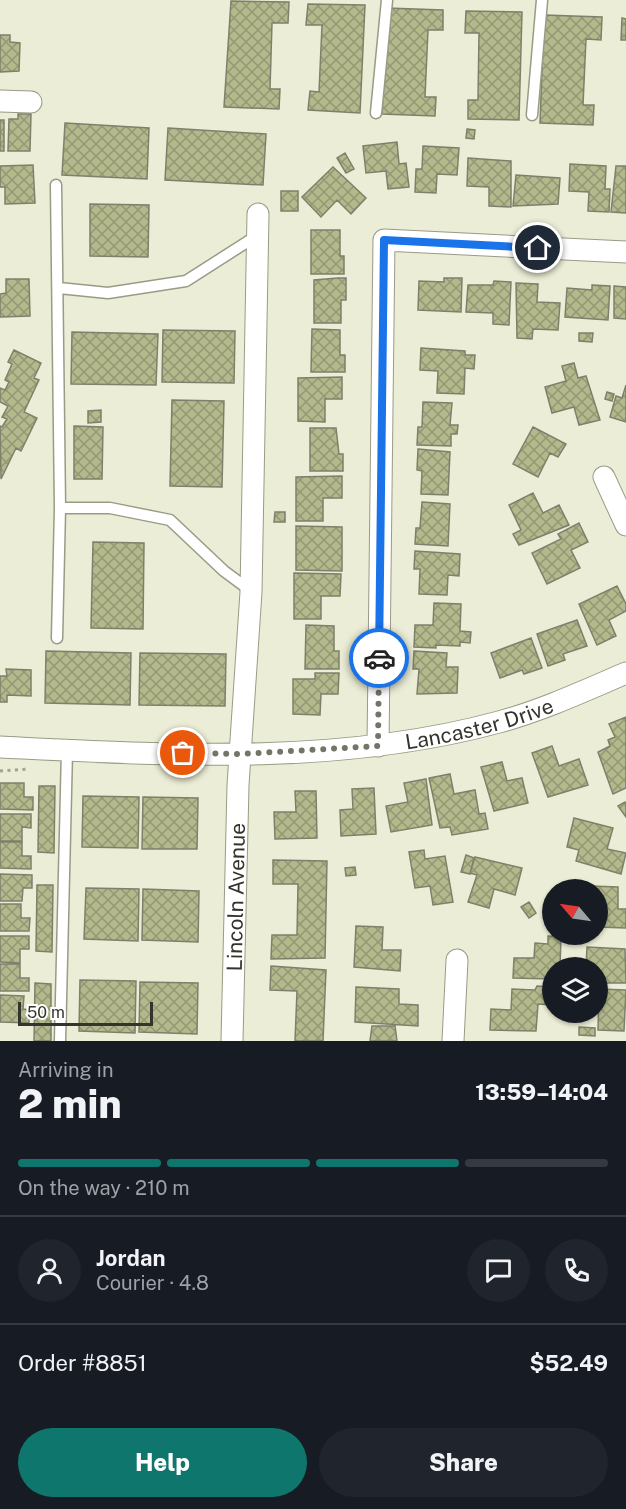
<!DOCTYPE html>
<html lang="en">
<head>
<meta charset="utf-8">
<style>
	:root { --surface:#171b24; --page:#20242c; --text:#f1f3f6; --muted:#9ea1a6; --line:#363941; --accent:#0f766e }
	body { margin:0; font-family:"Public Sans",sans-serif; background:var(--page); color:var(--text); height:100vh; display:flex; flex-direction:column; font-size:22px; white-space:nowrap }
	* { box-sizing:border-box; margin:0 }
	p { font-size:20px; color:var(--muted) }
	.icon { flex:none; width:33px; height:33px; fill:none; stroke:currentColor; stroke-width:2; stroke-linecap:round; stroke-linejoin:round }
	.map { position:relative; height:1041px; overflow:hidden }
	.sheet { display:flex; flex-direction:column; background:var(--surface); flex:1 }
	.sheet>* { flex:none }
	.needle { width:39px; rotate:299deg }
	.tools { position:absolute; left:542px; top:879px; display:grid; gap:12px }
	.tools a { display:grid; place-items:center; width:66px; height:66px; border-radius:50%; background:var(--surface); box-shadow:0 2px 4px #0004; font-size:30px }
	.scale { position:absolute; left:18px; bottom:15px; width:135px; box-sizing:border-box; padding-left:6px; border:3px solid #33342b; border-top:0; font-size:16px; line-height:21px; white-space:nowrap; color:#33342b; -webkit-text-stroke:4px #fff; paint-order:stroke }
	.pin { position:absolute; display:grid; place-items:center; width:51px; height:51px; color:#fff; margin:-26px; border:3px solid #fff; border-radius:50%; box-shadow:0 2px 6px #0007 }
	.courier { position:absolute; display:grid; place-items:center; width:60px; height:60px; margin:-30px; border:4px solid #1a73e8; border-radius:50%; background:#fff; color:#222; box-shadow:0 2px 8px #0007 }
	.headline em { font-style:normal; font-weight:800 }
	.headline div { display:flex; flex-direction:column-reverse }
	.headline { display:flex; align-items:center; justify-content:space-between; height:102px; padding:0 18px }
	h1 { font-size:39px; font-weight:800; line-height:45px }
	.bar { display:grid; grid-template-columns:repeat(4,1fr); gap:9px 6px; align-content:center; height:72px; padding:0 18px }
	.bar i { height:8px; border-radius:4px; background:var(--line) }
	.bar .on { background:var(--accent) }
	.bar p { grid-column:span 4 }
	.line { display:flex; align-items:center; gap:15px; padding:0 18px; border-top:2px solid var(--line) }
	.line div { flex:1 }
	.round { display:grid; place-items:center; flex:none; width:63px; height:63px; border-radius:32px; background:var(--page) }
	.button { display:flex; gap:12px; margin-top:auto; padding:12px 18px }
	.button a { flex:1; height:69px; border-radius:36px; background:var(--accent); color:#fff; font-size:24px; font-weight:800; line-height:69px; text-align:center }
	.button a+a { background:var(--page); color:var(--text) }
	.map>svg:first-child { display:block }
</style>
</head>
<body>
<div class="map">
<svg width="626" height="1041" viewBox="0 0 626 1041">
	<defs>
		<pattern id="building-cross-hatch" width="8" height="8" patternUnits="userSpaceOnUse" patternTransform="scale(1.5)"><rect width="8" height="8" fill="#b4b98c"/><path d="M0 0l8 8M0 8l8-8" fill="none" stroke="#939773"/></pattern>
	</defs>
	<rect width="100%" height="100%" fill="#ebedd6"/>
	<path fill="url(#building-cross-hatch)" stroke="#7e806b" stroke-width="1.5" d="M 231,1 L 289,2 L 288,23 L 272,23 L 270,89 L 280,89 L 279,109 L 224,107 Z
		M 308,4 L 365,5 L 360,113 L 308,110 L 310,91 L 319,92 L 322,25 L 306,25 Z
		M 387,8 L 443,10 L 443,30 L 428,30 L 425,97 L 436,97 L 435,116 L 382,114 Z
		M 466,11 L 522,12 L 519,120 L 468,119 L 468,100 L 478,100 L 479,33 L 465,33 Z
		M 544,15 L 602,17 L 601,40 L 586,39 L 583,105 L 594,105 L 593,125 L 540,123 Z
		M 622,18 L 626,19 L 626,40 L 621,40 Z
		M 0,35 L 10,35 L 10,42 L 20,43 L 19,71 L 0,72 Z
		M 18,114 L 31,114 L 30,151 L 8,151 L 9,119 L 18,119 Z
		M 0,120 L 4,120 L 4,151 L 0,151 Z
		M 65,123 L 149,128 L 147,179 L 62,175 Z
		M 168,128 L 266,134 L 263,185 L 165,180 Z
		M 467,129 L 475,130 L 474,139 L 466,138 Z
		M 397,142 L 399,164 L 406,163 L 409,187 L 388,189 L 386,171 L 366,173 L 363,146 Z
		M 423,146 L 459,148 L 457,175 L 437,174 L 436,193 L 415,192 L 416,169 L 422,169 Z
		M 345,153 L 354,169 L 346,173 L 337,158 Z
		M 468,158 L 511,161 L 511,207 L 489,206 L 489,187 L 467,186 Z
		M 570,164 L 606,166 L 605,189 L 610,189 L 609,212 L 588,211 L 589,192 L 569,191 Z
		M 33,165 L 35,203 L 5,204 L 5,187 L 0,187 L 0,166 Z
		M 616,166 L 626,166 L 626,213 L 611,212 Z
		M 333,167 L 366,198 L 351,214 L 337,200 L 321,217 L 302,197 Z
		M 516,175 L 560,178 L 558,204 L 513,206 Z
		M 281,191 L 298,191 L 298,211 L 281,211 Z
		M 90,204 L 149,205 L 148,257 L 90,256 Z
		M 311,230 L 340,230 L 340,256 L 344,256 L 344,274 L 311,274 Z
		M 338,278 L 346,278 L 346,300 L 341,300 L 341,323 L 314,323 L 314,280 Z
		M 444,278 L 462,278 L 461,312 L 418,310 L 419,281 L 444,282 Z
		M 6,279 L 29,279 L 30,316 L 0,317 L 0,294 L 6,293 Z
		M 494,281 L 511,282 L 509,325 L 493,324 L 493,313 L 466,312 L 468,285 L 493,285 Z
		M 516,283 L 538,284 L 537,302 L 560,303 L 558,330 L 533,329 L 532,339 L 517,338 Z
		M 592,285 L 610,286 L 608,320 L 565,317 L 567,288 L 592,290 Z
		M 614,286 L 626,287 L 626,319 L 614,318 Z
		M 312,329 L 340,330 L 340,355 L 345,355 L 345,372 L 311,372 Z
		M 163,330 L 235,331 L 234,383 L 162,382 Z
		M 72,332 L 158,334 L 156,385 L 71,384 Z
		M 579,333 L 593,333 L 592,342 L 579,341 Z
		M 421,348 L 465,351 L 465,355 L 475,355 L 474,369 L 465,368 L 464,394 L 437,393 L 438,371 L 420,370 Z
		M 14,350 L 41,363 L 34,378 L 39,380 L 24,412 L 37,418 L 21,451 L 16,448 L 1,479 L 0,426 L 2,427 L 7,419 L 2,417 L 8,406 L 0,402 L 0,388 L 5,390 L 9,382 L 5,380 L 12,364 L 8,362 Z
		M 574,363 L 578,378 L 586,376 L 600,420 L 579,425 L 574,407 L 552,413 L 545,387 L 566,381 L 562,366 Z
		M 342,377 L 342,399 L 325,399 L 325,422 L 298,421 L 298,378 Z
		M 626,385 L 626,422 L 610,417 L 616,396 L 622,398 Z
		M 607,392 L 614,394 L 612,401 L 605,399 Z
		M 172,400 L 224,401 L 222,487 L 170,486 Z
		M 423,402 L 452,403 L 450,425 L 458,425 L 457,434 L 451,434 L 451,446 L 417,445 L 418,427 L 422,427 Z
		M 101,410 L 101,422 L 88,423 L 88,411 Z
		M 74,426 L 103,427 L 102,479 L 74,479 Z
		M 533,427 L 566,444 L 558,457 L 550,453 L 538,477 L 513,464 Z
		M 310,428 L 336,428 L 339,454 L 343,454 L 343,471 L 310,471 Z
		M 418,449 L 450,452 L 448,495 L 421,494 L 422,471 L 417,470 Z
		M 342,476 L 342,498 L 323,498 L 323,521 L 296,521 L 296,477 Z
		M 533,493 L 543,513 L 559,505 L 569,525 L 519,545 L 513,534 L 521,530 L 509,505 Z
		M 422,502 L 450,504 L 448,546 L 415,544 L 416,528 L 420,528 Z
		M 275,512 L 285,512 L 285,522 L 274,522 Z
		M 579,523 L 588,542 L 571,550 L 580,568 L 547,584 L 532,553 L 561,539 L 558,534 Z
		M 296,526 L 342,527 L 342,571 L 296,570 Z
		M 93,542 L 144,543 L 143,629 L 91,628 Z
		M 415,551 L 460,554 L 459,576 L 448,575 L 447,595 L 419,594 L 420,569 L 414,569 Z
		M 294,573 L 341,574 L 340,596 L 321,596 L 321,619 L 294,619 Z
		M 617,586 L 626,604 L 626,611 L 609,620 L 616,636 L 597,645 L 579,604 Z
		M 434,603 L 461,604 L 460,631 L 471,632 L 470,643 L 460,642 L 460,646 L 436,645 L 436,648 L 414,647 L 415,625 L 433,625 Z
		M 577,620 L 587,646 L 563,654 L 565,660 L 548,666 L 537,634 Z
		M 306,625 L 334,626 L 334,651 L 339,651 L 339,669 L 305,669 Z
		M 531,638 L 542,668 L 524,674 L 522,670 L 500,678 L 491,653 Z
		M 46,651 L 131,653 L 130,705 L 45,703 Z
		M 414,651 L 447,653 L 446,667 L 458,667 L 457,693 L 417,694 L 419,669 L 413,669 Z
		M 140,653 L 226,654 L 225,706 L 139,705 Z
		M 6,669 L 31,670 L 31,696 L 7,695 L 7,702 L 0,702 L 0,676 L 7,676 Z
		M 315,673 L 339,673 L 338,694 L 321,694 L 320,715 L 293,714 L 293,679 L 315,679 Z
		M 626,717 L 626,788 L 613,794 L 598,752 L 610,746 L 608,740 L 615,737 L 609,724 Z
		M 552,746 L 559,766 L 579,759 L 588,785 L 548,797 L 532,753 Z
		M 502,762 L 507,781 L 522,778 L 528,803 L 494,811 L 481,767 Z
		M 450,774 L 454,794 L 475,790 L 479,814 L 485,813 L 488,829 L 452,835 L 450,827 L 440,828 L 429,778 Z
		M 426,779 L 432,825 L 391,832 L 386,806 L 408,802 L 404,783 Z
		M 0,783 L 24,783 L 24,797 L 33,797 L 33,810 L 0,809 Z
		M 39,786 L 55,786 L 54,853 L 38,852 Z
		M 374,788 L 376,834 L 341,836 L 340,810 L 353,809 L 352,789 Z
		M 295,791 L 316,791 L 317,838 L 275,839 L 274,812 L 296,812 Z
		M 83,796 L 139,797 L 138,848 L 82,847 Z
		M 143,797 L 198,798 L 197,849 L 142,849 Z
		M 625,802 L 626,804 L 626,817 L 618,806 Z
		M 0,814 L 31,814 L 31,828 L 22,827 L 22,841 L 0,841 Z
		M 574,818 L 613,828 L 607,849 L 626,853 L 621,874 L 576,861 L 579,850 L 567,847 Z
		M 0,842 L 22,842 L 22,856 L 31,856 L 31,869 L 0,868 Z
		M 424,850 L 425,859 L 445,856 L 453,902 L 433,905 L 430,886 L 415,888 L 409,852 Z
		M 466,855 L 474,858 L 470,874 L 461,872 Z
		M 475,857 L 522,868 L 515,895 L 494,889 L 489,908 L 468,902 L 477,875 L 470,873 Z
		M 273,860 L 327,861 L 325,958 L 271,959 L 272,935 L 297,935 L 298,884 L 273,884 Z
		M 355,867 L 356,875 L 346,876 L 345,868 Z
		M 0,874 L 32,875 L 32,888 L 23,888 L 22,901 L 0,901 Z
		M 37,885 L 53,885 L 52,952 L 36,951 Z
		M 591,886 L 618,887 L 618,909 L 626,909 L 626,928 L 597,927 L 597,890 L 591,890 Z
		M 86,888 L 139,889 L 138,941 L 84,939 Z
		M 143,889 L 199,891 L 198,942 L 142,940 Z
		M 529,902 L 536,913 L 529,918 L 521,907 Z
		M 0,904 L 21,904 L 21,918 L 30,918 L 29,931 L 0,931 Z
		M 356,926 L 383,927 L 382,950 L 401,950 L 400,971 L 354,967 Z
		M 0,936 L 29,936 L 29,949 L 20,949 L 20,963 L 0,962 Z
		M 548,936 L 561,937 L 560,968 L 552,968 L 552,979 L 513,978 L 514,958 L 534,958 L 535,943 L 548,944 Z
		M 587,947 L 625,949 L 626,983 L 597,983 L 597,968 L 586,968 Z
		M 0,964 L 20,964 L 20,978 L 29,978 L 29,991 L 0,991 Z
		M 271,966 L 326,970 L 323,1041 L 295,1041 L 297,991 L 270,990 Z
		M 80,980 L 136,981 L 135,1033 L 79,1031 Z
		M 140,982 L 198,983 L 197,1034 L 139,1032 Z
		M 35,983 L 51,984 L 51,1041 L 34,1041 Z
		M 537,986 L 552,987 L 552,1005 L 538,1004 L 536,1031 L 490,1030 L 491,1009 L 511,1010 L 512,989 L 535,990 Z
		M 356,987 L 399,989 L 399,1004 L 418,1005 L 418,1026 L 355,1022 Z
		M 599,989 L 626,990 L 624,1031 L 598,1030 Z
		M 0,995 L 24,996 L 23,1009 L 29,1010 L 29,1023 L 0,1022 Z
		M 372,1026 L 395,1026 L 397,1041 L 370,1041 Z
		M 579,1027 L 595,1028 L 595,1036 L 579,1035 Z"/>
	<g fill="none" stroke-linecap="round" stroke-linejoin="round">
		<defs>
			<path id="lane" d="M 376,113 L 387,0
				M 532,115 L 542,0
				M 56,185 L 60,508 L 57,638
				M 59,288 L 108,293 L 186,281 L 258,235
				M 60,508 L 110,508 L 170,520 L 224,571 L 251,591
				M 60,1041 L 67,750"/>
			<g id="street">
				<path d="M 0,101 L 31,102"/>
				<path d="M 604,477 L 626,525"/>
				<path d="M 378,746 L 384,240 L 626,252"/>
				<path id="s1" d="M 0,747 C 165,755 337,766 499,722 C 543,710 584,691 626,673"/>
				<path id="s2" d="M 232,1041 L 238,785 L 251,592 L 258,214"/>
				<path d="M 453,1041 L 457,960"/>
			</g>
		</defs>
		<use href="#lane" stroke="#999b86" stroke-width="13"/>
		<use href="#street" stroke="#999b86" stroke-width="23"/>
		<path stroke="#a2a492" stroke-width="3" stroke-dasharray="3 4.5" stroke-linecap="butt" d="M 0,771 L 28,769"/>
		<use href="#lane" stroke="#fff" stroke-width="10"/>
		<use href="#street" stroke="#fff" stroke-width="21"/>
	</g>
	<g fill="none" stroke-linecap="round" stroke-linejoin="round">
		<path stroke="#737567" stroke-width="6" stroke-dasharray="0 10.8" d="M 183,753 L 240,754 L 378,746 L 379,658"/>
		<path stroke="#1a73e8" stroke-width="8" d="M 379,658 L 384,240 L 538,248"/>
	</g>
	<g text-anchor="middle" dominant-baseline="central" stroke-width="5" stroke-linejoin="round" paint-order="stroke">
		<g font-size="21" fill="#33342b" stroke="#fff">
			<text stroke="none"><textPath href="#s1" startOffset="482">Lancaster Drive</textPath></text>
			<text stroke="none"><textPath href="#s2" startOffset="144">Lincoln Avenue</textPath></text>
		</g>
	</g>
</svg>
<div class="tools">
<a><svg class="needle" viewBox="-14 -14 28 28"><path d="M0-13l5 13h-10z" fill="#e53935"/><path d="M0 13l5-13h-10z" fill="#9ea1a6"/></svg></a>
<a><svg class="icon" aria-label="layers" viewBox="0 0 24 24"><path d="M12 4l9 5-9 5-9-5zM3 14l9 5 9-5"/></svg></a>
</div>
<div class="scale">50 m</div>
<div class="pin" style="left:183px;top:753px;background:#ea580c"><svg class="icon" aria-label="bag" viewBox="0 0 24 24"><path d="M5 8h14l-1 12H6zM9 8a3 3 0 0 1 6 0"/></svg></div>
<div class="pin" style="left:538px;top:248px;background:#1f2937"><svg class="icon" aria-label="home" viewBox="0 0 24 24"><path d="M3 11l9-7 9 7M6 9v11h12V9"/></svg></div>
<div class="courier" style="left:379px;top:658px"><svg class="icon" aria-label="car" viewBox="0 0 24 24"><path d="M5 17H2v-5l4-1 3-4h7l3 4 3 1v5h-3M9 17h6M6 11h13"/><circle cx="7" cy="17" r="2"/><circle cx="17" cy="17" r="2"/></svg></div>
</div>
<section class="sheet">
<div class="headline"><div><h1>2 min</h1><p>Arriving in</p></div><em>13:59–14:04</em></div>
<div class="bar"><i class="on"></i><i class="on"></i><i class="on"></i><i></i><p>On the way · 210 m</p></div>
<div class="line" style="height:108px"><a class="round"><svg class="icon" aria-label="person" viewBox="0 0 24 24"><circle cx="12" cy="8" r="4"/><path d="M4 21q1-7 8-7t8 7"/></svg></a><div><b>Jordan</b><p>Courier · 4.8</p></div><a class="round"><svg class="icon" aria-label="chat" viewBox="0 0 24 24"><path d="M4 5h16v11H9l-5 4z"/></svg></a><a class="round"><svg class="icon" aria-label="phone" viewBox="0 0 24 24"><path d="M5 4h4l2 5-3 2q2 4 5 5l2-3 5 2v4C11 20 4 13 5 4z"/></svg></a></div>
<div class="line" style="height:78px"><div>Order #8851</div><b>$52.49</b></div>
<div class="button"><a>Help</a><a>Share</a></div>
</section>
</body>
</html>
